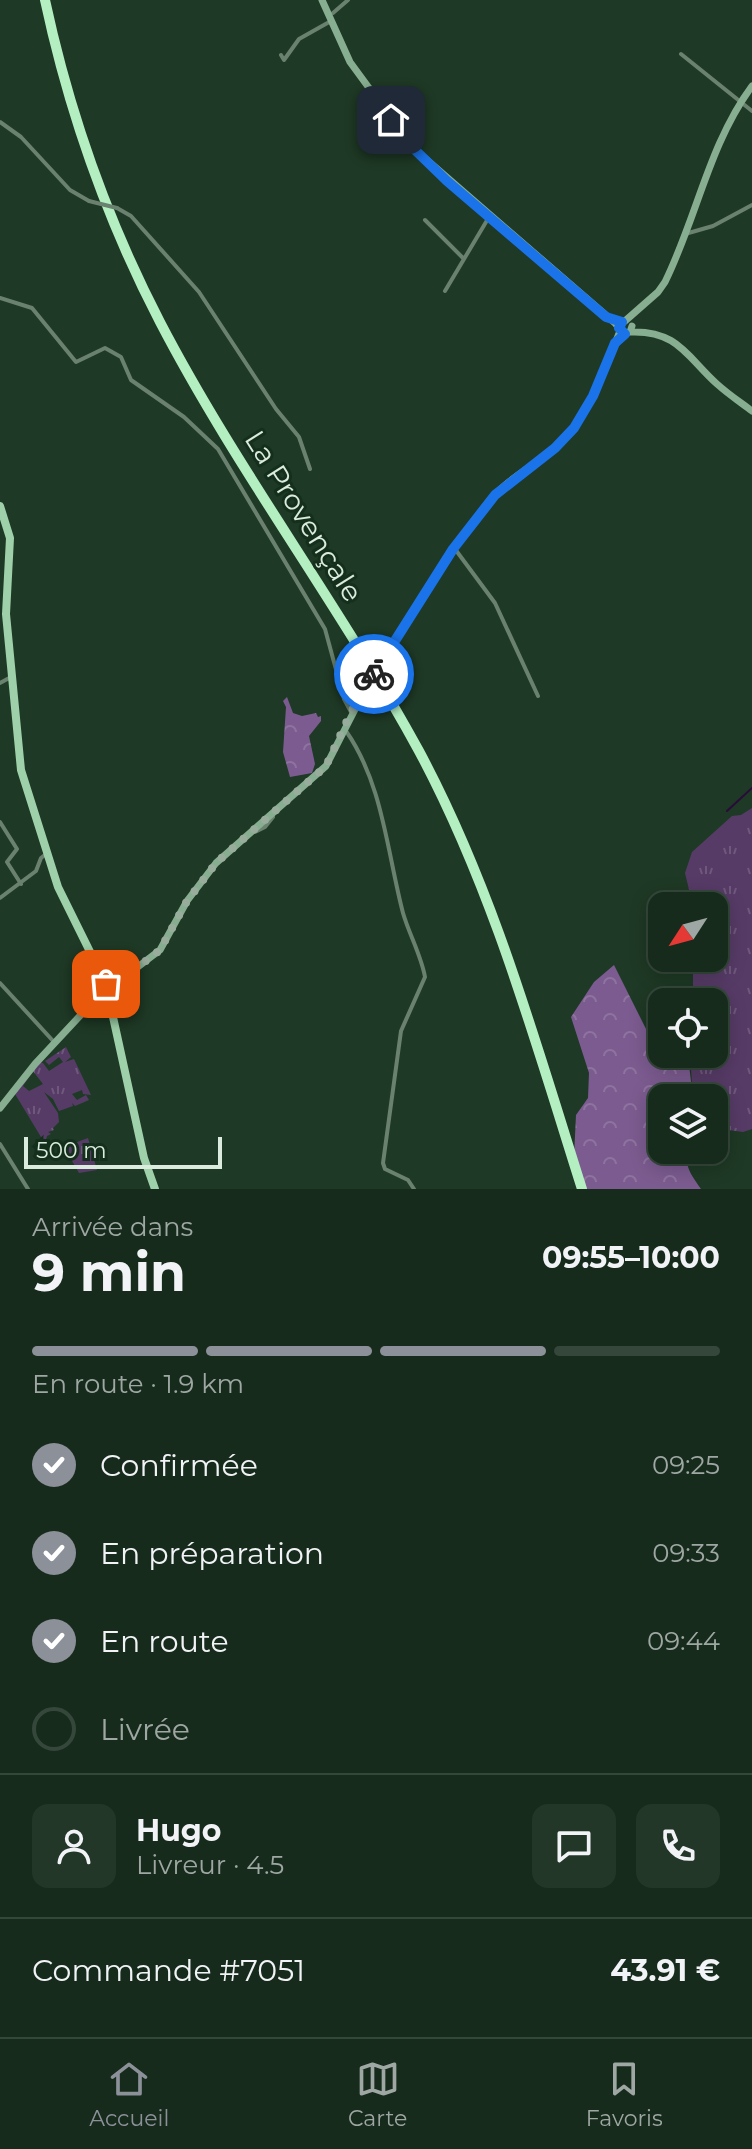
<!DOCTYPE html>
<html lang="fr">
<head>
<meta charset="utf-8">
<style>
	:root { --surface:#162b1c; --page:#233729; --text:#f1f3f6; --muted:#9ea7a3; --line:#35473b; --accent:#8c9099 }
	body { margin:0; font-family:Montserrat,sans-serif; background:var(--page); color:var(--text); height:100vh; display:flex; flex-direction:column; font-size:30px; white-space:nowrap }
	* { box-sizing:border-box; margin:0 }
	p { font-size:26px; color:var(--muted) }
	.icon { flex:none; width:44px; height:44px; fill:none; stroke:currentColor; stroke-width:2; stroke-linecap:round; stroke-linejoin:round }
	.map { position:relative; height:1189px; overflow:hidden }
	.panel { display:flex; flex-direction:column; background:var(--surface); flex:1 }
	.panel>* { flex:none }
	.needle { width:52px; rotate:234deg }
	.tools { position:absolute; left:648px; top:892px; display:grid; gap:16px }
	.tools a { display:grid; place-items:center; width:80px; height:80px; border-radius:16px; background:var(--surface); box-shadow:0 4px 20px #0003,0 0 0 2px var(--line); font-size:40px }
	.scale { position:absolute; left:24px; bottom:20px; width:198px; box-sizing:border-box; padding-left:8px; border:4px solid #dbebde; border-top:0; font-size:22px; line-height:28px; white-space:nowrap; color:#dbebde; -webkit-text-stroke:6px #142f1c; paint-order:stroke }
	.pin { position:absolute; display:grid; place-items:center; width:68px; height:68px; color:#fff; margin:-34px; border-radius:16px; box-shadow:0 4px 12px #0006 }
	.courier { position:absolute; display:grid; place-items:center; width:80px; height:80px; margin:-40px; border:6px solid #1a73e8; border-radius:50%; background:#fff; color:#222; box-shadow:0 2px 10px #0007 }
	.summary em { font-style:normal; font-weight:700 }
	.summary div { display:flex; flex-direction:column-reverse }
	.summary { display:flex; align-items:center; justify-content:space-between; height:136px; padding:0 32px }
	h1 { font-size:52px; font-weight:700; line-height:60px }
	.bar { display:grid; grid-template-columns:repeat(4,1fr); gap:12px 8px; align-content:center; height:96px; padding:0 32px }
	.bar i { height:10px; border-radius:6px; background:var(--line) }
	.bar .on { background:var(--accent) }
	.bar p { grid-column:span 4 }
	.line { display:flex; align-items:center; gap:20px; padding:0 32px; border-top:2px solid var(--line) }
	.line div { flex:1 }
	.round { display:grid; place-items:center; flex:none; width:84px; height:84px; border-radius:16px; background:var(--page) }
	ol { padding:0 32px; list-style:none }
	li { display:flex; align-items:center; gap:24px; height:88px }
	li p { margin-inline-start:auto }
	li .icon { padding:8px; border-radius:50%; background:var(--accent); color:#fff; stroke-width:4 }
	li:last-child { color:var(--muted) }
	li i { width:44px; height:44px; border:4px solid var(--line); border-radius:50% }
	.menu { display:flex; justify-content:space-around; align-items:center; height:112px; border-top:2px solid var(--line); background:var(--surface); font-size:22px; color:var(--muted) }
	.menu a { display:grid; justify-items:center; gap:4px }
	.menu .on { color:var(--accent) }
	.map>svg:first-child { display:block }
</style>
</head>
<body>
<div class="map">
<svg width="752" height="1189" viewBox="0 0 752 1189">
	<defs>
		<pattern id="grass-tufts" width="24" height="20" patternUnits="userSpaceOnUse" patternTransform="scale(2)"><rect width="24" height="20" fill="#563b66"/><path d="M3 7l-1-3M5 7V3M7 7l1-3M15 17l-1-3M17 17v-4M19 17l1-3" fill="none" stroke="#6e587b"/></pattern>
		<pattern id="forest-crowns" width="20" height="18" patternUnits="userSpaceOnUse" patternTransform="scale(2)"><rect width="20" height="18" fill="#7c5b90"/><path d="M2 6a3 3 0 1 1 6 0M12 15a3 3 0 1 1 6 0" fill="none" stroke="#8e739f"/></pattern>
	</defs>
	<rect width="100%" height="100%" fill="#1e3925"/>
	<path fill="url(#grass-tufts)" d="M 752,808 L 752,1129 L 743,1132 L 714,1128 L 714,1098 L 693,1098 L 690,1054 L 714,1054 L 714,1002 L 693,1002 L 693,958 L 714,958 L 714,906 L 693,906 L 685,873 L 692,852 L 732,816 L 741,815 Z
		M 66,1047 L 71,1057 L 65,1062 L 74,1059 L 91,1095 L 83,1094 L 82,1090 L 72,1094 L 77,1100 L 86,1095 L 89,1100 L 75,1106 L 72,1103 L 73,1106 L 59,1111 L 53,1099 L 44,1092 L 58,1113 L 59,1122 L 53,1128 L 54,1130 L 48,1132 L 51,1134 L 47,1136 L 46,1140 L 41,1137 L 15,1094 L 31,1074 L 23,1086 L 29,1091 L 43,1084 L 32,1070 L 39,1062 L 43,1063 L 49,1071 L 63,1062 L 59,1057 L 49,1065 L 45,1061 Z
		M 88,1138 L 97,1170 L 79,1173 L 64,1147 Z"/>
	<path fill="url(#forest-crowns)" d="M 287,697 L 293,713 L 302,716 L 316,713 L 318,717 L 321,716 L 321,721 L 309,736 L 315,764 L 312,773 L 290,777 L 283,752 L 286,707 L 283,701 Z
		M 614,965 L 654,1045 L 662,1050 L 662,1054 L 669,1054 L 689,1065 L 693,1098 L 662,1098 L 662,1150 L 687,1150 C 684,1166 692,1176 701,1189 L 586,1189 L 574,1157 L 576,1115 L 588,1098 L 589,1073 L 571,1017 L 594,982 Z"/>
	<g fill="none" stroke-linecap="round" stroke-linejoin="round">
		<path stroke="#2a0b39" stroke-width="2" d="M 727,811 L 752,788"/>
		<path stroke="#69816e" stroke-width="4" d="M 333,13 L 348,0
			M 681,54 L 752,111
			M 281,55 L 284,60 L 299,39 L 331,21
			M 0,122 L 21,137 L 70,190 L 89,201
			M 117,208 L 131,216 L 199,292 L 276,409 L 299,437 L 310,469
			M 425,220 L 463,258
			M 685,234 L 713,226 L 752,205
			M 445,291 L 489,217
			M 0,298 L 32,308 L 76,362 L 105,348 L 121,357 L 131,380 L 184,417 L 218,449 L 325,629 L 344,699 L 351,712
			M 455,549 L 495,603 L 538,696
			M 0,683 L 11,677
			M 346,731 C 383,784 387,852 403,913 C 409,934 421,955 425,977 L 401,1031 L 383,1163 L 385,1169 L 408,1180 L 414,1189
			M 0,822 L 17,849 L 7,862 L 21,884
			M 255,832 L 265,827 L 273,817
			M 0,898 L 36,871 L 41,858 L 46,854
			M 0,983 L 54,1042
			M 0,1144 L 28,1189"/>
		<path stroke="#87ae90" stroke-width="7" d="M 322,0 L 350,62 L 413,148 L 615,323 L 623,333 L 630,332 L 632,326
			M 625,321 L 658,292 L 665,282 C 697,217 709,144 752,86
			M 630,332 C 678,330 687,357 717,384 C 728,394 740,402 752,411
			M 379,667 C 415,609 449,550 492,498 C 509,478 535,465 555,448 C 590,418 603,372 620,331
			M 110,984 L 126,976 L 160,950 L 187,901 L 216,863 L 326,766 L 366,688
			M 0,1108 L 35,1064 L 91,1004 L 97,993"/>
		<path stroke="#9ed0a9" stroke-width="8" d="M 0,506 L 10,538 L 6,614 L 21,770 L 58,887 L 103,978 L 116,992 L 111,1008 L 113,1017 L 144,1158 L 155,1189
			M 106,984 L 99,987 L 98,996 L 105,1002 L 113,1000"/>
		<path stroke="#b3efc0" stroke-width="10" d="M 45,0 C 69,112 107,220 160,322 C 237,470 339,604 419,751 C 493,889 535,1041 582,1189"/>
		<path stroke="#69816e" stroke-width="4" d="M 89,201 L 117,208"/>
		<path stroke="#87ae90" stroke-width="7" d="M 366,688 L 379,667"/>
	</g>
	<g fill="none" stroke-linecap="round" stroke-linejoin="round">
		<path stroke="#99ad9d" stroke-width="8" stroke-dasharray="0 14.4" d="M 106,984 L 113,986 L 116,992 L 126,976 L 160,950 L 187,901 L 216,863 L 326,766 L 351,712 L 374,674"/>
		<path stroke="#1a73e8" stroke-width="10" d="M 374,674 L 453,549 L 495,495 L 555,448 L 574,428 L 593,396 L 615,343 L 625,334 L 619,328 L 622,322 L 606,317 L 447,181 L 413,148 L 391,120"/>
	</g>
	<g text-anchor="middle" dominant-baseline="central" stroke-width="6" stroke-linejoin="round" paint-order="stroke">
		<g font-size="28" fill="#dbebde" stroke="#142f1c">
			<text transform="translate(304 516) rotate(58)">La Provençale</text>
		</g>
	</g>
</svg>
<div class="tools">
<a><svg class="needle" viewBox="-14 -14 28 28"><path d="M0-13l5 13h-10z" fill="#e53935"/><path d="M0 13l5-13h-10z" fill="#9ea7a3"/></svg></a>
<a><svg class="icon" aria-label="locate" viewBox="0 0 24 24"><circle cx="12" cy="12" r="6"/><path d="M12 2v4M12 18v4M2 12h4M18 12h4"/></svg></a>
<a><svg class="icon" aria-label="layers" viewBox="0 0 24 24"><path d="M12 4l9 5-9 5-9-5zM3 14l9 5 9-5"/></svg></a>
</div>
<div class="scale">500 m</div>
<div class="pin" style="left:106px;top:984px;background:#ea580c"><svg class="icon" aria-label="bag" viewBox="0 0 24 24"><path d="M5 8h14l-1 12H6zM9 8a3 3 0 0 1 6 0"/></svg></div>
<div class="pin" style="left:391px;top:120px;background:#1f2937"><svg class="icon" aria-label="home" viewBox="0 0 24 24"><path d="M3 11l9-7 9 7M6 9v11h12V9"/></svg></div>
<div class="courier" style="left:374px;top:674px"><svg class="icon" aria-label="bike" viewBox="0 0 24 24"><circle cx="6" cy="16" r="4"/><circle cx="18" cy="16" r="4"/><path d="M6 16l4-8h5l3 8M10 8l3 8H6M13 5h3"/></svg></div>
</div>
<section class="panel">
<div class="summary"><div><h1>9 min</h1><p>Arrivée dans</p></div><em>09:55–10:00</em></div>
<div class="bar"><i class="on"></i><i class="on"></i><i class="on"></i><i></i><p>En route · 1.9 km</p></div>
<ol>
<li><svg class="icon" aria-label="check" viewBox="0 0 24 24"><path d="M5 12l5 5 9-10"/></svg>Confirmée<p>09:25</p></li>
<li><svg class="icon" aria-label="check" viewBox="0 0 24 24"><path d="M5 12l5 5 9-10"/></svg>En préparation<p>09:33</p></li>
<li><svg class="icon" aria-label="check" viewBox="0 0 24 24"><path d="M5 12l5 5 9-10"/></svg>En route<p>09:44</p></li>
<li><i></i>Livrée</li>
</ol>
<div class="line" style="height:144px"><a class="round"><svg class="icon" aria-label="person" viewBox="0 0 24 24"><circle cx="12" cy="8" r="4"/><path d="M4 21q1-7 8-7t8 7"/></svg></a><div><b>Hugo</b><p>Livreur · 4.5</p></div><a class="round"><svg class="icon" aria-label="chat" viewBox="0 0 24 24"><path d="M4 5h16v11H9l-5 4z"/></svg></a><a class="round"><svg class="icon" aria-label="phone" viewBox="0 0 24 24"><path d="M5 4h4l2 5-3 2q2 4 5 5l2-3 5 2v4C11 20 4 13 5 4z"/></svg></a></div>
<div class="line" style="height:104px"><div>Commande #7051</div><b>43.91 €</b></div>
</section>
<nav class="menu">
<a class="on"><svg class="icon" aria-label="home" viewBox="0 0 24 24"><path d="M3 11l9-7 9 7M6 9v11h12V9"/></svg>Accueil</a>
<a><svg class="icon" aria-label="map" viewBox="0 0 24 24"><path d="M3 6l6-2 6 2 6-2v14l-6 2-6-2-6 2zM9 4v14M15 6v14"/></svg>Carte</a>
<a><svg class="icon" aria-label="saved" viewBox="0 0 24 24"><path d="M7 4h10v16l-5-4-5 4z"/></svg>Favoris</a>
</nav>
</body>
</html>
